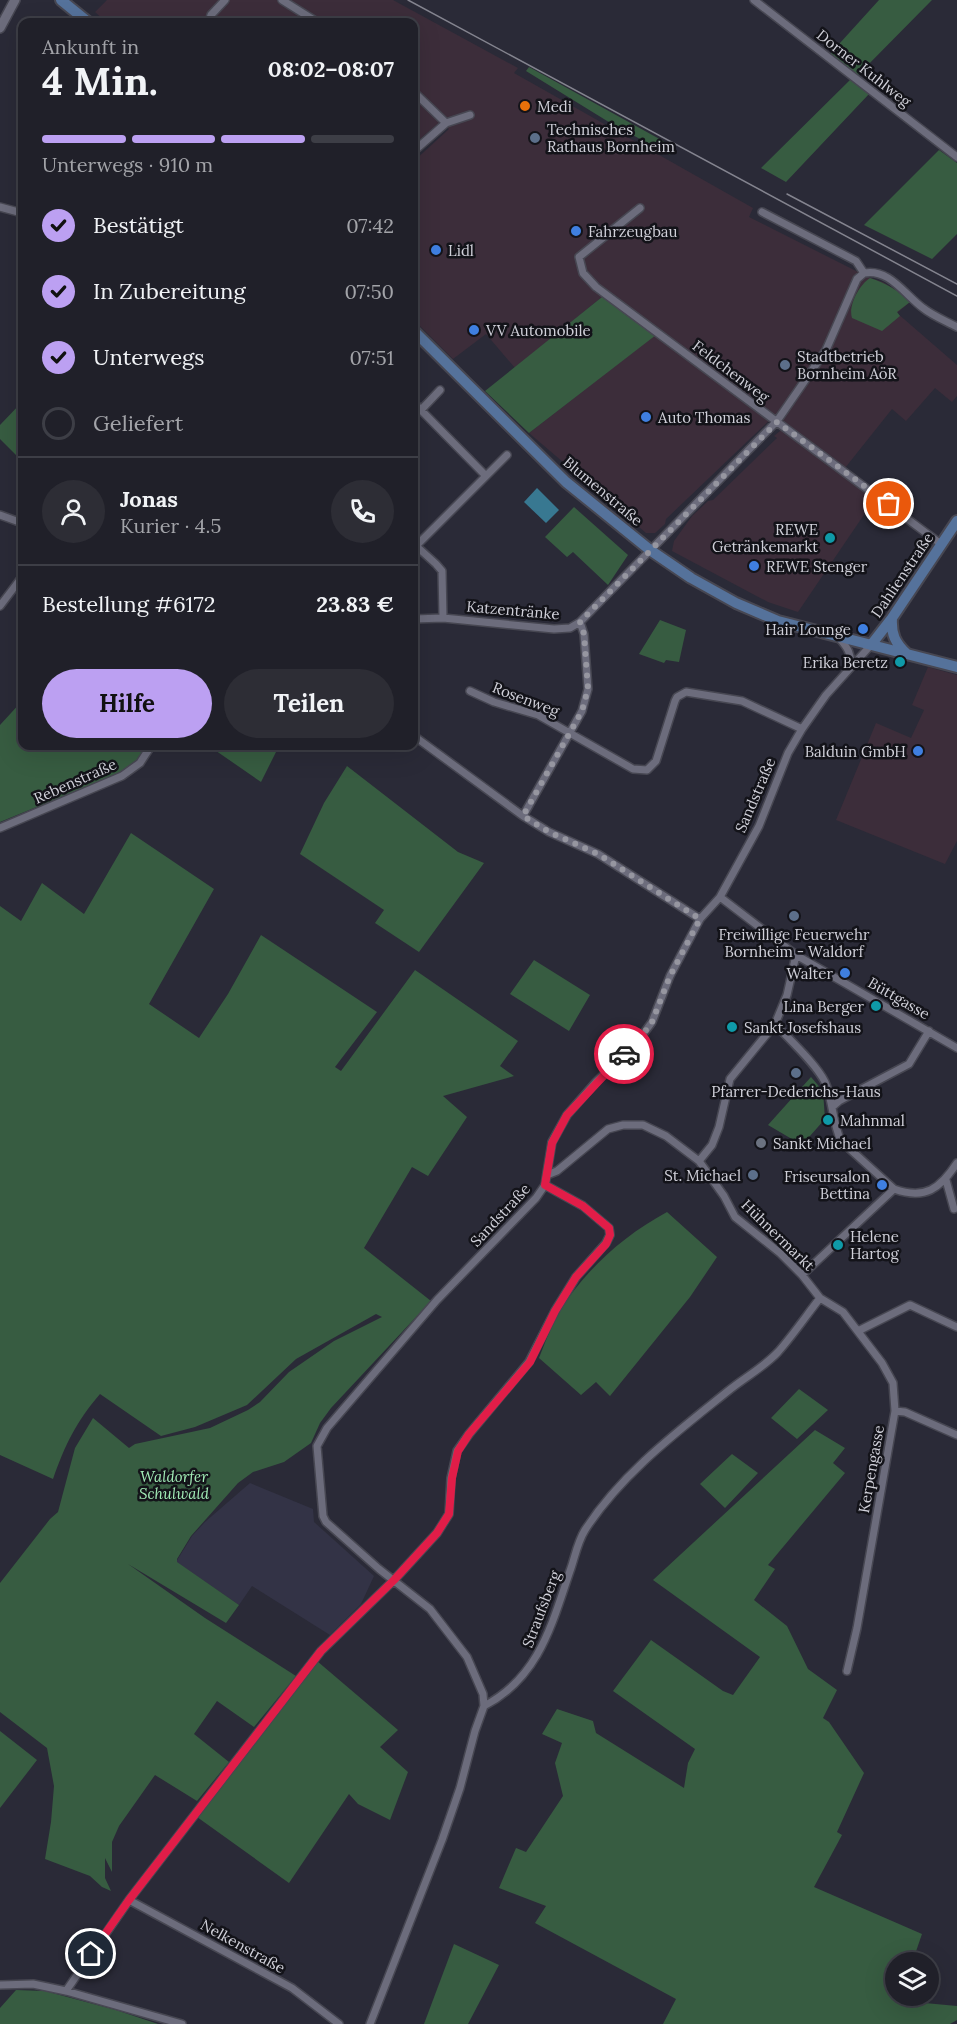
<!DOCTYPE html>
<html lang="de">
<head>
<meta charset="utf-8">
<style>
	:root { --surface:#202029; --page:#2d2d35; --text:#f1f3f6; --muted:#a2a3a8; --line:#3d3e46; --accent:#bca0f2 }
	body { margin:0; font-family:Lora,serif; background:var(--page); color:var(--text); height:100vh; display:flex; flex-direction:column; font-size:22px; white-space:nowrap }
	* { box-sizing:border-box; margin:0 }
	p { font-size:20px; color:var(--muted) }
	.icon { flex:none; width:33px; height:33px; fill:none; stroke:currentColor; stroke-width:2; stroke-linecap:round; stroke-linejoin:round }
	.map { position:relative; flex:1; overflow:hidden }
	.drawer { position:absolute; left:18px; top:18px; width:400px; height:732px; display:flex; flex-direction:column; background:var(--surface); border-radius:12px; box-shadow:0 6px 24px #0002,0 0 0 2px var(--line) }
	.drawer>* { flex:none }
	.controls { position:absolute; left:885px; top:1952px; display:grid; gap:12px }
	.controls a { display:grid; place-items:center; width:54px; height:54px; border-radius:50%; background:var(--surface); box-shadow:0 6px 24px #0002,0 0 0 2px var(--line); font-size:30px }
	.pin { position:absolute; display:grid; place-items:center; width:51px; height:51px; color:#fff; margin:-26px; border:3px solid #fff; border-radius:50%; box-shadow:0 2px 6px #0007 }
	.courier { position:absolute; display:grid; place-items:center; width:60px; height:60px; margin:-30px; border:4px solid #e11d48; border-radius:50%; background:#fff; color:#222; box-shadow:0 2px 8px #0007 }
	.summary em { font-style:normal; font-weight:800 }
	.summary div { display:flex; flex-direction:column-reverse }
	.summary { display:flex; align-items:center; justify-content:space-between; height:102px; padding:0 24px }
	h1 { font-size:39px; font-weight:800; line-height:45px }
	.bar { display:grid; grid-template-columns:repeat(4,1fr); gap:9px 6px; align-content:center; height:72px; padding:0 24px }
	.bar i { height:8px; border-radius:4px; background:var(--line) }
	.bar .on { background:var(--accent) }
	.bar p { grid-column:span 4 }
	.line { display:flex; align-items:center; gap:15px; padding:0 24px; border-top:2px solid var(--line) }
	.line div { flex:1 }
	.round { display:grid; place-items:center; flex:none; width:63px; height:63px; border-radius:32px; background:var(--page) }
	ol { padding:0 24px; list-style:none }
	li { display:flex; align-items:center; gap:18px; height:66px }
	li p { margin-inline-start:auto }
	li .icon { padding:6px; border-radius:50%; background:var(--accent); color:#111; stroke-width:4 }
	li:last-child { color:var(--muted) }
	li i { width:33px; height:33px; border:3px solid var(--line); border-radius:50% }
	.action { display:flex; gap:12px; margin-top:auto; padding:12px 24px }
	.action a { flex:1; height:69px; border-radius:36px; background:var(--accent); color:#111; font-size:24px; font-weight:800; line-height:69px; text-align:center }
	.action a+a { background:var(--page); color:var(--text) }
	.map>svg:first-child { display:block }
</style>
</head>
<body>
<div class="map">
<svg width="957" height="2024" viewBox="0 0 957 2024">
	<rect width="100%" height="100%" fill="#2a2a37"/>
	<path fill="#3c2d3a" d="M 107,0 L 393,0 L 518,68 L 514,73 L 753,208 L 749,217 L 870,278 L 883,282 L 902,294 L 910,302 L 897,313 L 957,365 L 957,396 L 952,402 L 935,388 L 906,421 L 892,409 L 845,468 L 775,415 L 666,519 L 665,524 L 655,533 L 646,533 L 529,433 L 655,335 L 602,297 L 515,368 L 486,334 L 453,359 L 414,320 L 414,161 L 449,129 L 440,122 L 414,144 L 414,22 L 106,22 L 95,12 Z
		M 787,430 L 876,497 L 798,612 L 768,602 L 672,551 L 674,541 L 692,516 L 708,501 L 713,500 L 777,438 L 774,436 L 780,431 Z
		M 928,667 L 957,675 L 957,841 L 945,864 L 836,820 L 876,723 L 911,738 L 924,710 L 912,705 Z"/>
	<path fill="#333346" d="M 250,1483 L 313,1509 L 314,1522 L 374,1576 L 361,1604 L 330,1635 L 252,1586 L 239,1605 L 176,1562 L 192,1536 L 205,1522 Z"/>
	<path fill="#375c41" d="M 879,0 L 932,0 L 858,75 L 830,54 Z
		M 529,67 L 674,147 L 670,155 L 612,124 L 526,71 Z
		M 851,79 L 869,94 L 786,182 L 761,168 Z
		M 939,150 L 957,163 L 957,234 L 932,259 L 864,225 Z
		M 870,278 C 886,283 898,290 910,302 L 897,312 L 900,316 L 882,331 L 852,318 C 848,306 859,285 870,278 Z
		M 602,297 L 656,335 L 529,433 L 485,391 Z
		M 22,402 L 22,455 L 20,459 L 0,439 L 0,425 Z
		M 574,507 L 628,555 L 608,585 L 573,552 L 567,557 L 545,537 Z
		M 660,620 L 686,630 L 679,662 L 666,660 L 664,663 L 639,654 Z
		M 22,701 L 22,746 L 146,746 L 137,761 L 122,772 L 0,822 L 0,725 Z
		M 209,746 L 279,746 L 261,782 Z
		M 347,766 L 458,852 L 484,863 L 419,952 L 375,923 L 384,910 L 300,854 L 324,803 Z
		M 131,833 L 214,889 L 149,1004 L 199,1038 L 228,994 L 261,935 L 377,1012 L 335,1067 L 341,1071 L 415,970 L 518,1041 L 500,1066 L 514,1076 L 443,1096 L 467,1117 L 428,1176 L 412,1167 L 364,1248 L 431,1301 L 331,1408 L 320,1423 L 311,1443 L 284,1462 L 253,1472 L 238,1483 L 191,1536 L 177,1559 L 177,1562 L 239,1605 L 226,1623 L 128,1564 L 205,1618 L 296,1676 L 254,1727 L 217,1701 L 194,1734 L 229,1762 L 197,1801 L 155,1775 L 119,1826 L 112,1842 L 112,1872 L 105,1858 L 105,1878 L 111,1891 L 102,1887 L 90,1876 L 45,1859 L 51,1822 L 54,1786 L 47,1748 L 0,1712 L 0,1583 L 50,1519 L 58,1512 L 75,1448 L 93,1418 L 129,1448 L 135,1444 L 210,1428 L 248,1410 L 260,1402 L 289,1372 L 334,1341 L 382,1317 L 376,1314 L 296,1359 L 247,1405 L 195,1427 L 161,1436 L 100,1394 C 76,1422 65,1445 53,1479 L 0,1455 L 0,906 L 21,921 L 42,883 L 84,914 Z
		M 534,960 L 590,995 L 569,1031 L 510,994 Z
		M 811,1077 L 823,1091 L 825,1119 L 802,1145 L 768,1125 Z
		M 667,1212 L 717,1257 L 690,1297 L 610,1396 L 596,1382 L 581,1395 L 539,1358 C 545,1343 551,1326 559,1312 C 586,1269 623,1236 667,1212 Z
		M 799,1389 L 828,1410 L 797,1439 L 771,1418 Z
		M 815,1430 L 845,1448 L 833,1463 L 845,1473 L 768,1565 L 775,1569 L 754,1600 L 787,1626 L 808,1669 L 837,1690 L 823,1718 L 829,1722 L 864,1773 L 837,1832 L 842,1835 L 814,1887 L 922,1934 L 913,1960 L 920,1962 L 896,1962 L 896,1995 L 915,1995 L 914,2002 L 957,2006 L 957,2020 L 950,2024 L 663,2024 L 676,1999 L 535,1923 L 546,1906 L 499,1888 L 516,1848 L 526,1852 L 563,1796 L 555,1763 L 562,1743 L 542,1734 L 557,1709 L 593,1721 L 596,1733 L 684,1788 L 688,1763 L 695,1749 L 613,1691 L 651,1640 L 723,1691 L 733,1695 L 760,1657 L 653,1580 Z
		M 732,1454 L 758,1473 L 725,1508 L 700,1484 Z
		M 317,1661 L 398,1730 L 380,1747 L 408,1772 L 390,1820 L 358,1804 L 349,1794 L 289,1883 L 197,1817 Z
		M 0,1731 L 37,1760 L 0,1808 Z
		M 454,1944 L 499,1965 L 468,2024 L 424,2024 Z
		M 16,1990 L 45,1991 L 116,2010 L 158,2024 L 0,2024 L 0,2008 Z"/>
	<path fill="#387891" d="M 537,488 L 559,510 L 546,523 L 524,502 Z"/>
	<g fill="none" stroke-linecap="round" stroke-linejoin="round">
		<defs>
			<path id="minor" d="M 282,0 L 317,22
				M 754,0 L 957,157
				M 209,22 L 211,15 L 225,0
				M 414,92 L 446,123
				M 414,151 L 446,123 L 470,115
				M 0,207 L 22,213
				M 640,208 L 579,257 L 583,273 L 596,287 L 941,544
				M 762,212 L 856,261 L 864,273
				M 864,273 C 889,268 905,295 923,308 C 933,316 946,321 957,327
				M 414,403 L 486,476
				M 421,410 L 440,390
				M 0,515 L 22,523
				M 414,544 L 436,564 L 442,571 L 443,618
				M 416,546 L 507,455
				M 0,606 L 22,577
				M 414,619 L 443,618 L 554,629 L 570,628 L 580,622 L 777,421 L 826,350 L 857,279 L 864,273
				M 839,638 C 848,648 852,654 850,668
				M 470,691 L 494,702 L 538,715 L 633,769 L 647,770 L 656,761 L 675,701 L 677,697 L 686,692 L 742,701 L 802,729
				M 414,736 L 523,816 L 549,832 L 598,854 L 700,919
				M 523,816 L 582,711 L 588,689 L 584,634 L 580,622
				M 0,828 L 122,776 L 140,763 L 151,746
				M 720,897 L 796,955 L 957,1048
				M 775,1024 C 790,1040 816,1064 825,1082 C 833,1100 832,1122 841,1141 L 894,1189
				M 832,1107 L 839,1101 L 909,1064 L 929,1031
				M 699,1161 L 712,1145 L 719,1127 L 730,1079 L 775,1024 L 787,995 L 796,955
				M 547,1175 L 557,1171 L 608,1129 L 623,1125 L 643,1125 L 666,1136 L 699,1161 L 724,1196 L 735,1217 L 780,1253 L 802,1275 L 820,1298 L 843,1312 L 882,1363 L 893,1383 L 895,1411 L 857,1628 L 847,1671
				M 946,1180 L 954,1209
				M 802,1275 L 894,1189 C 925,1200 940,1189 957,1163
				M 858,1331 L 910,1305 L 957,1327
				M 895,1411 L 905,1412 L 957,1435
				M 484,1706 L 483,1694 L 467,1657 L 430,1609 L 379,1569 L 326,1522 L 323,1516 L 317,1446 L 327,1428 L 437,1300 L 536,1198 L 545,1185 L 552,1142 L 567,1115 L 596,1082 L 638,1041 L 652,1022 L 670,976 L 700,919 L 720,897 L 759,826 L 788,753 L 802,729 L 826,695 L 871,645
				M 129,1900 L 292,1988 L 339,2024
				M 0,1985 L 33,1984 L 66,1991 L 182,2024
				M 66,1991 L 129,1900 L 321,1651 L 394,1580 L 437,1533 L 449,1514 L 451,1478 L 457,1451 L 469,1434 L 529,1362 L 555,1311 L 576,1277 L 606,1243 L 610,1235 L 609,1228 L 583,1206 L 545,1185
				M 370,2024 L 442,1840 L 460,1788 L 475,1731 L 484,1706 C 540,1677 552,1623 571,1568 C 575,1556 578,1541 585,1530 C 621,1474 677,1432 728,1391 C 744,1378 764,1367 778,1352 C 793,1335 806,1316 820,1298"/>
			<path id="tertiary" d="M 0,28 L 15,0"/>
			<path id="secondary" d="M 61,0 L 88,22
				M 414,331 L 566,482 L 650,550 L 691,578 L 736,603 L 778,621 L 957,667
				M 892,618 C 891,634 895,643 907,654
				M 871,645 L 892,618 L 957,521"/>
		</defs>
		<use href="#minor" stroke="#474752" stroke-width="10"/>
		<use href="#tertiary" stroke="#474752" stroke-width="12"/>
		<use href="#secondary" stroke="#474752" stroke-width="14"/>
		<use href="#minor" stroke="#6c6c7c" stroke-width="7"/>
		<use href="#tertiary" stroke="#6c6c7c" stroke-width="9"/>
		<use href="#secondary" stroke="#55729b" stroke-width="10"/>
		<path stroke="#84848f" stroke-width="1.5" d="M 408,0 L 957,296
			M 787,194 L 957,284"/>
	</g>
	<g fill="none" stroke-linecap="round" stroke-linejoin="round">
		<path stroke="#9696a0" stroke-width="6" stroke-dasharray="0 10.8" d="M 624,1054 L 638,1041 L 652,1022 L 670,976 L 700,919 L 598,854 L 549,832 L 523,816 L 582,711 L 588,689 L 584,634 L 580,622 L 777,422 L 889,504"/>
		<path stroke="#e11d48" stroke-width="8" d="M 91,1954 L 129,1900 L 321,1651 L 394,1580 L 437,1533 L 449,1514 L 452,1478 L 458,1451 L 469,1434 L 530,1362 L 555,1311 L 576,1277 L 606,1244 L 610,1235 L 609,1228 L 583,1206 L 545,1185 L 552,1143 L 567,1115 L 624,1054"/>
	</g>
	<circle fill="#e8710a" stroke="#131319" stroke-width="2" cx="525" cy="106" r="6"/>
	<g fill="#5c6f8a" stroke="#131319" stroke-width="2">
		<circle cx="535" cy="138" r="6"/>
		<circle cx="785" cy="365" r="6"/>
		<circle cx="794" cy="916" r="6"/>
		<circle cx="796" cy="1073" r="6"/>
		<circle cx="753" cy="1175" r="6"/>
	</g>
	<g fill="#3f7fe0" stroke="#131319" stroke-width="2">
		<circle cx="576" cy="231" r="6"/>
		<circle cx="436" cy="250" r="6"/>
		<circle cx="474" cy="330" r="6"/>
		<circle cx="646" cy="417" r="6"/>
		<circle cx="754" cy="566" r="6"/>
		<circle cx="863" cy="629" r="6"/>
		<circle cx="918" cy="751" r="6"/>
		<circle cx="845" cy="973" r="6"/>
		<circle cx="882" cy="1185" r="6"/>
	</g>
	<g fill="#0f9aa8" stroke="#131319" stroke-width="2">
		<circle cx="830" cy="538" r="6"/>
		<circle cx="900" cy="662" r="6"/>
		<circle cx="876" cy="1006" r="6"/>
		<circle cx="732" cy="1027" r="6"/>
		<circle cx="828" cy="1120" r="6"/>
		<circle cx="838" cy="1245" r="6"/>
	</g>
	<circle fill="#6b7280" stroke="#131319" stroke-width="2" cx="761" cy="1143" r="6"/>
	<g text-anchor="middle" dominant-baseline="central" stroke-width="5" stroke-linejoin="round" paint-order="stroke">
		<g font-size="15" fill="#d0d0d9" stroke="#131319">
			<text transform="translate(864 68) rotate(38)">Dorner Kuhlweg</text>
			<text transform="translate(731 371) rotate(37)">Feldchenweg</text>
			<text transform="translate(603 491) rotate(40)">Blumenstraße</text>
			<text transform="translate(902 575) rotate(-56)">Dahlienstraße</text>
			<text transform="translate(513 610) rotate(5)">Katzentränke</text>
			<text transform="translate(526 699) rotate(21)">Rosenweg</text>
			<text transform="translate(75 781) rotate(-24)">Rebenstraße</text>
			<text transform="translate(755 795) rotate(-67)">Sandstraße</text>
			<text transform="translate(899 998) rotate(30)">Büttgasse</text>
			<text transform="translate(500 1215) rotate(-47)">Sandstraße</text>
			<text transform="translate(778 1235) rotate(44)">Hühnermarkt</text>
			<text transform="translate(871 1469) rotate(-80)">Kerpengasse</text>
			<text transform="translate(541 1609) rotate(-69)">Straufsberg</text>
			<text transform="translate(243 1946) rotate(29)">Nelkenstraße</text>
		</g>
		<g font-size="15" fill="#d0d0d9" stroke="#131319" text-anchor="start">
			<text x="537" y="106">Medi</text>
			<text x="547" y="129">Technisches<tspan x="547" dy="17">Rathaus Bornheim</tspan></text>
			<text x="588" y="231">Fahrzeugbau</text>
			<text x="448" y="250">Lidl</text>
			<text x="486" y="330">VV Automobile</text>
			<text x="797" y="356">Stadtbetrieb<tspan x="797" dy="17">Bornheim AöR</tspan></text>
			<text x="658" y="417">Auto Thomas</text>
			<text x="818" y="529" text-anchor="end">REWE<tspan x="818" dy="17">Getränkemarkt</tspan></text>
			<text x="766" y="566">REWE Stenger</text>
			<text x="851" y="629" text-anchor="end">Hair Lounge</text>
			<text x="888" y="662" text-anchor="end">Erika Beretz</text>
			<text x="906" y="751" text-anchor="end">Balduin GmbH</text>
			<text x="794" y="934" text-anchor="middle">Freiwillige Feuerwehr<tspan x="794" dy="17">Bornheim - Waldorf</tspan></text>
			<text x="833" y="973" text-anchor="end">Walter</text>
			<text x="864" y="1006" text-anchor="end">Lina Berger</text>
			<text x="744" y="1027">Sankt Josefshaus</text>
			<text x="796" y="1091" text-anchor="middle">Pfarrer-Dederichs-Haus</text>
			<text x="840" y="1120">Mahnmal</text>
			<text x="773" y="1143">Sankt Michael</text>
			<text x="741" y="1175" text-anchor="end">St. Michael</text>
			<text x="870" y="1176" text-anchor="end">Friseursalon<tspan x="870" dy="17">Bettina</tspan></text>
			<text x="850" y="1236">Helene<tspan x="850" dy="17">Hartog</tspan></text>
		</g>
		<g font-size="15" font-style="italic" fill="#a2edb7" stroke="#131319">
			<text x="174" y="1476">Waldorfer<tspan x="174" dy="17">Schulwald</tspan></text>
		</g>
	</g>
</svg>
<div class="controls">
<a><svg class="icon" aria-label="layers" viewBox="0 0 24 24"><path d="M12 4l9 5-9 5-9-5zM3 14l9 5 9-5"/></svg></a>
</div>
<div class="pin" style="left:889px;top:504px;background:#ea580c"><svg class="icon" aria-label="bag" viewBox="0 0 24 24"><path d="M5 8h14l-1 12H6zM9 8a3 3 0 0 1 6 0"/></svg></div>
<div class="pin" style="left:91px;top:1954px;background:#1f2937"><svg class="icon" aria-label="home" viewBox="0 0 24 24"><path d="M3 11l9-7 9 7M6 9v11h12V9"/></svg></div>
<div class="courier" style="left:624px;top:1054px"><svg class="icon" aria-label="car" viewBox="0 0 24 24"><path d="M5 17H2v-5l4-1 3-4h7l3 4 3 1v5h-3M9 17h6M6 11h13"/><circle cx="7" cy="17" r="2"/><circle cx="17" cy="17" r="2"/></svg></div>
<section class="drawer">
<div class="summary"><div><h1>4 Min.</h1><p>Ankunft in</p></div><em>08:02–08:07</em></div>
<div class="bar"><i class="on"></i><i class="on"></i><i class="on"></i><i></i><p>Unterwegs · 910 m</p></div>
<ol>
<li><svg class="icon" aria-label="check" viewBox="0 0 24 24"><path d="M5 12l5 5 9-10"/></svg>Bestätigt<p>07:42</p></li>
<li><svg class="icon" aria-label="check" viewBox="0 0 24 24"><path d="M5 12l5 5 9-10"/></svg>In Zubereitung<p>07:50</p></li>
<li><svg class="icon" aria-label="check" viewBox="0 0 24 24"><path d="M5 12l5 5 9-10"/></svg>Unterwegs<p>07:51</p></li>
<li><i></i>Geliefert</li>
</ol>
<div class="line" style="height:108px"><a class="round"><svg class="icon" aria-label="person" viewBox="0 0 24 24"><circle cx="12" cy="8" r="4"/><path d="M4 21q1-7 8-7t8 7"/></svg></a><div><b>Jonas</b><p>Kurier · 4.5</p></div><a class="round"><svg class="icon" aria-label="phone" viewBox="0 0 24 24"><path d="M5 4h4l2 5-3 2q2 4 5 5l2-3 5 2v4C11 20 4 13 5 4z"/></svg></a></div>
<div class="line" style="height:78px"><div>Bestellung #6172</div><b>23.83 €</b></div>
<div class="action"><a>Hilfe</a><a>Teilen</a></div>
</section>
</div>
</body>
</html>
